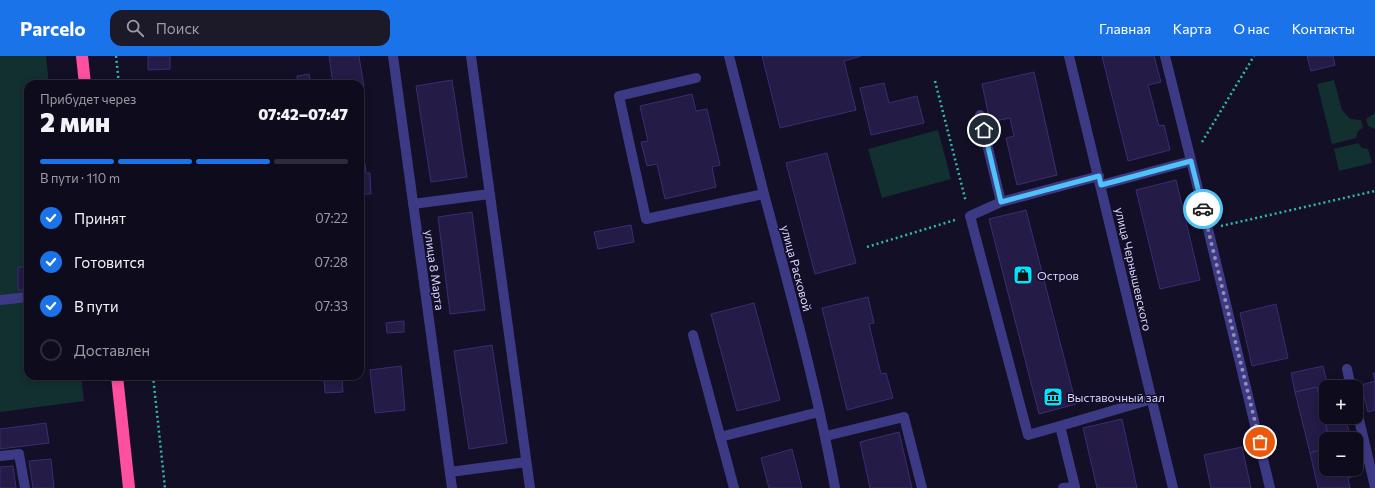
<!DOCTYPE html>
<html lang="ru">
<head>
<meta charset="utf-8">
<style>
	:root { --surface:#0e0b1c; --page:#1c1929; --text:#f1f3f6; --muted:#9b9ba3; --line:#2e2b3b; --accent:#1a73e8 }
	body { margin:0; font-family:Commissioner,sans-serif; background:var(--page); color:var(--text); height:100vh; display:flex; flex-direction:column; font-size:15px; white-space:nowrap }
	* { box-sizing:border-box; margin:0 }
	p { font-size:13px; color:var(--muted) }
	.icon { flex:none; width:22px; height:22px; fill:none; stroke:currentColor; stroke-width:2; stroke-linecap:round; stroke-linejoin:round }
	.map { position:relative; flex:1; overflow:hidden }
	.sheet { position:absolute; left:24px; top:24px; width:340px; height:300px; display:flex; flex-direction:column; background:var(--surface); border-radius:12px; box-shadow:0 2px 10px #0003,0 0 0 1px var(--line) }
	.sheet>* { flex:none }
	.controls { position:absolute; left:1319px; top:324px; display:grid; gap:8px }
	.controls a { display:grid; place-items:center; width:44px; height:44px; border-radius:8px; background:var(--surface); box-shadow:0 2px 10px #0003,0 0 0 1px var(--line); font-size:20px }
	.pin { position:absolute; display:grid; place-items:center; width:34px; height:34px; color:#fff; margin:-17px; border:2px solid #fff; border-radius:50%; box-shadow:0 1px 4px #0007 }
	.courier { position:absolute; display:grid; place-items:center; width:40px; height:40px; margin:-20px; border:3px solid #4fc3f7; border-radius:50%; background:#fff; color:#222; box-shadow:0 1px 5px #0007 }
	.overview em { font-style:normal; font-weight:800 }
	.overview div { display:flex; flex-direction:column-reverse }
	.overview { display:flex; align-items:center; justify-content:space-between; height:68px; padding:0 16px }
	h1 { font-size:26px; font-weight:800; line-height:30px }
	.bar { display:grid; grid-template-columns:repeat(4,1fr); gap:6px 4px; align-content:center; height:48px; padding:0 16px }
	.bar i { height:5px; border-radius:3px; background:var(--line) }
	.bar .selected { background:var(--accent) }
	.bar p { grid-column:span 4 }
	ol { padding:0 16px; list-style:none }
	li { display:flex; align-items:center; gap:12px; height:44px }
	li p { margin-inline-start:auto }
	li .icon { padding:4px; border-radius:50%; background:var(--accent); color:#fff; stroke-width:4 }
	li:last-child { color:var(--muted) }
	li i { width:22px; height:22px; border:2px solid var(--line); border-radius:50% }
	header { display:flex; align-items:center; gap:24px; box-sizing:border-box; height:56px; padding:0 20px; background:var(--accent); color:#fff }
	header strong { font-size:19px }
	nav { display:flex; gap:22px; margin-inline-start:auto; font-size:14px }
	.search { width:280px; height:36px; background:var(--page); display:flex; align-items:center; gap:10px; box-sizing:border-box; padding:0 14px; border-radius:12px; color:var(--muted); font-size:15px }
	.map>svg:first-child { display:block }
</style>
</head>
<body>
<header>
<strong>Parcelo</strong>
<div class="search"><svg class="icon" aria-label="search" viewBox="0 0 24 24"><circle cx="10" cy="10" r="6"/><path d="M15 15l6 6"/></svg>Поиск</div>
<nav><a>Главная</a><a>Карта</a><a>О нас</a><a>Контакты</a></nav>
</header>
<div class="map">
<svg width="1375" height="432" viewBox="0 0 1375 432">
	<rect width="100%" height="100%" fill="#130f26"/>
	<path fill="#12302f" d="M 0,0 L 46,0 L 49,28 L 28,28 L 28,320 L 81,320 L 84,345 L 0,356 Z
		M 1334,24 L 1342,54 L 1350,63 L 1361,64 L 1363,72 L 1358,75 L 1356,82 L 1332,88 L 1317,28 Z
		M 1375,57 L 1375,73 L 1368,70 L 1366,63 Z
		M 938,74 L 951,123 L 882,142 L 868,93 Z
		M 1358,87 L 1362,92 L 1368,93 L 1372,107 L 1339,115 L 1334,93 Z"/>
	<path fill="#241b47" stroke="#3b2d73" d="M 148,0 L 170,0 L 170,13 L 148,14 Z
		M 329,0 L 359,0 L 364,31 L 360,32 L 360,28 L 333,28 Z
		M 762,0 L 861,0 L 844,5 L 856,54 L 780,72 Z
		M 1102,0 L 1154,0 L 1161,26 L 1148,29 L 1159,70 L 1164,69 L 1170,94 L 1128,105 Z
		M 1307,0 L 1333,0 L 1335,9 L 1311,15 Z
		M 1034,16 L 1057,119 L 1017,129 L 1006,82 L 1014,80 L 1010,62 L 990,66 L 982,28 Z
		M 309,18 L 311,28 L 298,28 L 297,20 Z
		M 452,24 L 467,121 L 431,126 L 416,30 Z
		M 884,27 L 889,47 L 917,40 L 924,67 L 871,79 L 860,32 Z
		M 692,38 L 696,55 L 707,53 L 720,109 L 712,111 L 716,131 L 665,143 L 657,108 L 647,110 L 641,86 L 648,85 L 640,50 Z
		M 827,97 L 856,207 L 815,218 L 786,107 Z
		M 360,108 L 365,108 L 366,117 L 370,117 L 371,138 L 360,138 Z
		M 1176,124 L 1200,224 L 1160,233 L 1136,134 Z
		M 1026,154 L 1076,348 L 1039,358 L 989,163 Z
		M 472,156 L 485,254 L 450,258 L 438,161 Z
		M 631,169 L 634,186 L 598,193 L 594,176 Z
		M 18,211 L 28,211 L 28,234 L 18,234 Z
		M 868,241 L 874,267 L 869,268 L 881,318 L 886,317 L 893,342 L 847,354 L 822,252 Z
		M 754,247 L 780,344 L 737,355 L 711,258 Z
		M 1276,248 L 1288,302 L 1252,310 L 1240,257 Z
		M 404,265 L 404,276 L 387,277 L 386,267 Z
		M 492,289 L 507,387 L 469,393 L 454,295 Z
		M 401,310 L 405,354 L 375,357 L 370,314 Z
		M 1323,310 L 1327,326 L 1336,324 L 1338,331 L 1326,331 L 1326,361 L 1345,361 L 1351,383 L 1329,383 L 1317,331 L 1295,336 L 1291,317 Z
		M 1373,317 L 1375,317 L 1375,354 L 1368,356 L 1361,329 L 1375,325 Z
		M 324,320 L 342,320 L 343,336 L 325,337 Z
		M 1317,331 L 1329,383 L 1326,383 L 1326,392 L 1310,397 L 1295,336 Z
		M 1122,363 L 1137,432 L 1097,432 L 1083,372 Z
		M 46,367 L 49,387 L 0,393 L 0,373 Z
		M 899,376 L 912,432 L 870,432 L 860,386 Z
		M 1242,391 L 1251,432 L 1211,432 L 1204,399 Z
		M 1326,392 L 1326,413 L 1354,413 L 1353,413 L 1354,420 L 1348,422 L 1350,432 L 1318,432 L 1310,397 Z
		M 792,393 L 802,432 L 769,432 L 761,402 Z
		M 51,403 L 54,432 L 33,432 L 29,405 Z
		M 13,410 L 16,432 L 0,432 L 0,411 Z"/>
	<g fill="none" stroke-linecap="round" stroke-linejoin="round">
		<path stroke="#2fb8b0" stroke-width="2.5" stroke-dasharray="2 3" stroke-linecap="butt" d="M 116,0 L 119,28
			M 935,25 L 966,146
			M 1202,86 L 1254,0
			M 1221,170 L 1375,135
			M 867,191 L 955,164
			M 153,320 L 165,432"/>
		<path stroke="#3d3a85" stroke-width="10" d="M 393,0 L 452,432
			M 471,0 L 530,432
			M 729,0 C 741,46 752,92 764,138 C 790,235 817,333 835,432
			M 1069,0 L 1173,432
			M 1165,0 L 1208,173 L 1270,432
			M 696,22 L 619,40 L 646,163 L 764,138
			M 980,59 L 1001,146
			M 1101,129 L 1191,105
			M 413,148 L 489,138
			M 0,244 L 28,241
			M 693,279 L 734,432
			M 1347,313 L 1351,331
			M 1356,351 L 1375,431
			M 1060,370 L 1028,379 L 970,160 L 1001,146 L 1099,120
			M 826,380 L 904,361 L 922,432
			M 720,381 L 819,356
			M 0,400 L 19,398 L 25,432
			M 450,416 L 526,406
			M 1063,432 L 1075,431 L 1060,370 L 1152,343"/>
		<path stroke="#ff4fa3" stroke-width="12" d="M 82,0 L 85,28
			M 117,320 L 129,432"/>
	</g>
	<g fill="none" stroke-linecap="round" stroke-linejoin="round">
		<path stroke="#948fb3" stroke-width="4" stroke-dasharray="0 7.2" d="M 1203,153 L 1260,386"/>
		<path stroke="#4fc3f7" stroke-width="5" d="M 984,74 L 1001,146 L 1099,120 L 1101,129 L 1191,105 L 1203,153"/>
	</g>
	<defs>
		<symbol id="shop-square" viewBox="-11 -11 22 22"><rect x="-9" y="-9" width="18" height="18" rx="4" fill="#00e5ff" stroke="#130f26"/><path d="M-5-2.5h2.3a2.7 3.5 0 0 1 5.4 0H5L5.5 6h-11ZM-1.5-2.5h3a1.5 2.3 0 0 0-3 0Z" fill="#111"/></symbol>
		<symbol id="museum-square" viewBox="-11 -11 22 22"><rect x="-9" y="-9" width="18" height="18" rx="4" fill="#00e5ff" stroke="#130f26"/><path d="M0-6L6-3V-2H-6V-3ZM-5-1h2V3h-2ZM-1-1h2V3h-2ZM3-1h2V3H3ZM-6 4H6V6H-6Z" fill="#111"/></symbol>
	</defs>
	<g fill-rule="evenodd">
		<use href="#shop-square" x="1012" y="208" width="22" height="22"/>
		<use href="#museum-square" x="1042" y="330" width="22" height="22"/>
	</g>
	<g text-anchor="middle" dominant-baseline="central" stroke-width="3" stroke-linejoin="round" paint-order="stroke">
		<g font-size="12" fill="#d9d4ff" stroke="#130f26">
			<text transform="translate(797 212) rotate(75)">улица Расковой</text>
			<text transform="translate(1134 213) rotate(77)">улица Чернышевского</text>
			<text transform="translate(435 214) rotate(82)">улица 8 Марта</text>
		</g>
		<g font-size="12" fill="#d9d4ff" stroke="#130f26" text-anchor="start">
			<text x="1037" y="219">Остров</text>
			<text x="1067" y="341">Выставочный зал</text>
		</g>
	</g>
</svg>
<div class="controls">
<a>+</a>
<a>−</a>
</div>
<div class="pin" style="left:1260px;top:386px;background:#ea580c"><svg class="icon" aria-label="bag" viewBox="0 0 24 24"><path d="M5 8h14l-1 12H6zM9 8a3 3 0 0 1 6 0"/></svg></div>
<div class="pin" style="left:984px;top:74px;background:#1f2937"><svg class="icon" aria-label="home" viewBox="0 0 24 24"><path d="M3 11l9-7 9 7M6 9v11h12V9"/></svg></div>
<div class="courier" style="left:1203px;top:153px"><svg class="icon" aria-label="car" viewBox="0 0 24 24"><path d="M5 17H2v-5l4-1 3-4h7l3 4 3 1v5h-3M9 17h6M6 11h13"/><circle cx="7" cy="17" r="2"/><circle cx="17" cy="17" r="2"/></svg></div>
<section class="sheet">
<div class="overview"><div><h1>2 мин</h1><p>Прибудет через</p></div><em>07:42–07:47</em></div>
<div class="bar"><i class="selected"></i><i class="selected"></i><i class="selected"></i><i></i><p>В пути · 110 m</p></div>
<ol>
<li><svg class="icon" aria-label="check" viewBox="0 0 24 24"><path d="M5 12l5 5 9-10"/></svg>Принят<p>07:22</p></li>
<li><svg class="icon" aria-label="check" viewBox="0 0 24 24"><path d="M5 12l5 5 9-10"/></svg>Готовится<p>07:28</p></li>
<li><svg class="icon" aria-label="check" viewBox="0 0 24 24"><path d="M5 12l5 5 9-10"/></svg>В пути<p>07:33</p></li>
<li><i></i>Доставлен</li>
</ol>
</section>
</div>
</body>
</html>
